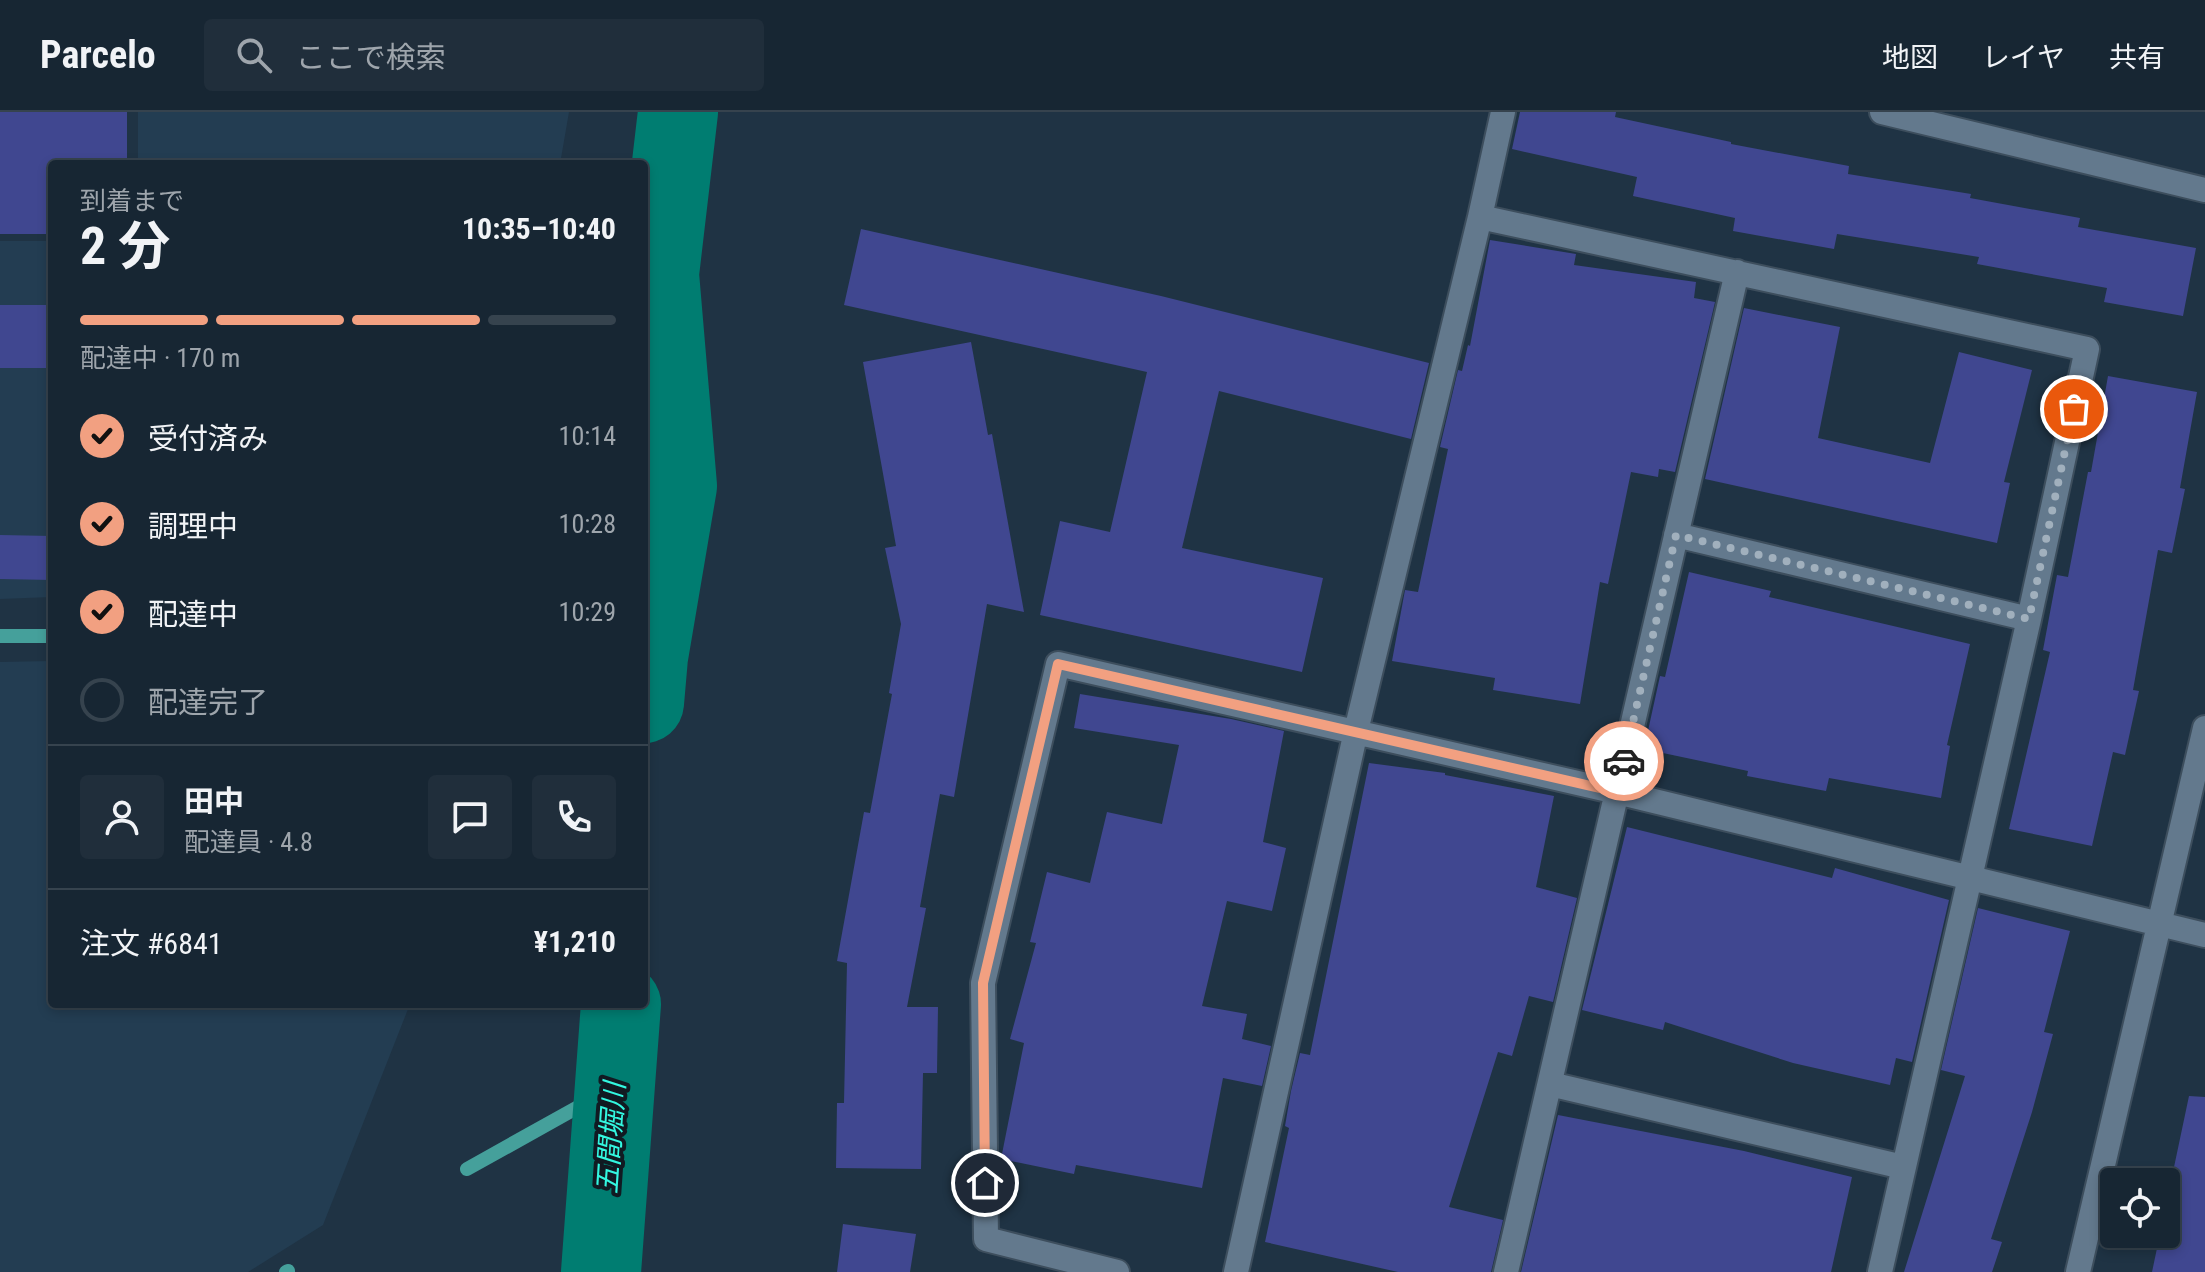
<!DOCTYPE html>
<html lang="ja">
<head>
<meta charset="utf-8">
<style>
	:root { --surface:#172633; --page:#202e3b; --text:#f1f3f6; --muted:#9ea5ac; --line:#36434e; --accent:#f2a081 }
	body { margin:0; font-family:"Roboto Condensed","Noto Sans JP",sans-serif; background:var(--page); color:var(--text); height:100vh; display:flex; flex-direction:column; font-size:30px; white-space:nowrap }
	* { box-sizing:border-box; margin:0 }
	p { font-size:26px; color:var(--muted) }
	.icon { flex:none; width:44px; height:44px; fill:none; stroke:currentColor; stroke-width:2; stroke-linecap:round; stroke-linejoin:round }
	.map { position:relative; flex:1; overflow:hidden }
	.details { position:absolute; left:48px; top:48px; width:600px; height:848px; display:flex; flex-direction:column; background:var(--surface); border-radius:8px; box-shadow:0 4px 12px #0003,0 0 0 2px var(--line) }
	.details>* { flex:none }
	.fabs { position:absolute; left:2100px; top:1056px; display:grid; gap:16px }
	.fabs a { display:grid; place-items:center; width:80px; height:80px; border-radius:8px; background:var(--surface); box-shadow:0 4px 12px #0003,0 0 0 2px var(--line); font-size:40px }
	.pin { position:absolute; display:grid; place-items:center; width:68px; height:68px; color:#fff; margin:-34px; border:4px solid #fff; border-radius:50%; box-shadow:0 2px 8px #0007 }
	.courier { position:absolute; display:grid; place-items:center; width:80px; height:80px; margin:-40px; border:6px solid #f2a081; border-radius:50%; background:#fff; color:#222; box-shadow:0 2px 10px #0007 }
	.overview em { font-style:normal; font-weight:700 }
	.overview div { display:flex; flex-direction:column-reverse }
	.overview { display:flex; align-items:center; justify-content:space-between; height:136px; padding:0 32px }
	h1 { font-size:52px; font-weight:700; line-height:60px }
	.bar { display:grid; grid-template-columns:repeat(4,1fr); gap:12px 8px; align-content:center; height:96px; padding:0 32px }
	.bar i { height:10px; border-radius:6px; background:var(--line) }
	.bar .current { background:var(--accent) }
	.bar p { grid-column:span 4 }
	.line { display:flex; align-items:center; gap:20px; padding:0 32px; border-top:2px solid var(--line) }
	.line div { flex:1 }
	.round { display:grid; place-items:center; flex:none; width:84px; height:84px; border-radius:8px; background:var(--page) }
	ol { padding:0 32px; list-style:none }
	li { display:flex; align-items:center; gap:24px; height:88px }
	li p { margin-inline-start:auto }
	li .icon { padding:8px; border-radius:50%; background:var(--accent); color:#111; stroke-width:4 }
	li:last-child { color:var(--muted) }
	li i { width:44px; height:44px; border:4px solid var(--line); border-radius:50% }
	header { display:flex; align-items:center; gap:48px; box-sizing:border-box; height:112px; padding:0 40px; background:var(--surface); border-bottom:2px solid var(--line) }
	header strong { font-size:38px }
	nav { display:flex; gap:44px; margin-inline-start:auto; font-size:28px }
	.search { width:560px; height:72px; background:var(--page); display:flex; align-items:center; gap:20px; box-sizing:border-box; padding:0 28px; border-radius:8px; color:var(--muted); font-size:30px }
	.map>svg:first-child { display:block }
</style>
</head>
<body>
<header>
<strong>Parcelo</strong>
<div class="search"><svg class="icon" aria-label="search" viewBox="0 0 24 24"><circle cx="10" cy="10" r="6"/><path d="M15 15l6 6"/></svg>ここで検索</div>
<nav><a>地図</a><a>レイヤ</a><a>共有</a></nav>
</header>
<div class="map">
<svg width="2205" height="1160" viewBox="0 0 2205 1160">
	<rect width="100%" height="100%" fill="#1f3344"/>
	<path fill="#233d52" d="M 138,0 L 569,0 L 560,52 L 138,52 Z
		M 0,129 L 52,129 L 52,485 L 0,487 Z
		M 52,549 L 52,892 L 410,892 L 323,1113 L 248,1160 L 0,1160 L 0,550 Z"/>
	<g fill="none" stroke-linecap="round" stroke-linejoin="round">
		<path stroke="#45a09b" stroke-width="14" d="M 644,383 L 677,374
			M 0,524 L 52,524
			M 467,1057 L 614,975
			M 286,1160 L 288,1159"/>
		<path stroke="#007d71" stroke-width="80" d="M 644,591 L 648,545 L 677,374 L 659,162 L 678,0
			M 601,1160 L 621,892"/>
	</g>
	<path fill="#404790" d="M 0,0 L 127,0 L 127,52 L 52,52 L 52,122 L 0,122 Z
		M 1520,0 L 1616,0 L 1615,5 L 1731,30 L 1731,32 L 1849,54 L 1848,62 L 1971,82 L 1970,86 L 2080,106 L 2078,115 L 2196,136 L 2183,204 L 2104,190 L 2107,176 L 1977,152 L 1979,145 L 1837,122 L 1834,137 L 1733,119 L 1735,106 L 1633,84 L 1637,65 L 1512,37 Z
		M 861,117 L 1161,184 L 1429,251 L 1411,327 L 1219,279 L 1182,436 L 1323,466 L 1302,560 L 1040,503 L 1060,409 L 1110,420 L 1147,260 L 844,193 Z
		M 1490,128 L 1576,142 L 1574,153 L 1696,170 L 1694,186 L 1715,190 L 1675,360 L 1659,357 L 1658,365 L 1631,360 L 1608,472 L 1600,470 L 1580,592 L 1493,578 L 1495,566 L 1392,549 L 1405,478 L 1418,480 L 1448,337 L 1440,335 L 1458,258 L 1462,259 L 1468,233 L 1470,234 Z
		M 0,193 L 52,193 L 52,256 L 0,256 Z
		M 1744,196 L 1840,215 L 1818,326 L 1930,351 L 1959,240 L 2032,258 L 2004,370 L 2010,371 L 1997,431 L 1705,367 Z
		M 971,230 L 988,323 L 992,322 L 1024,500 L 987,492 L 954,685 L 940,682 L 920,795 L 926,796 L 907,895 L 938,895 L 937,961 L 923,961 L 921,1057 L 836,1056 L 837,991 L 844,991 L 847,851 L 837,849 L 864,700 L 870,701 L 892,582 L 889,581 L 901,512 L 885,436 L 896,434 L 863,250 Z
		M 2108,264 L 2197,280 L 2180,376 L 2185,377 L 2172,441 L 2158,438 L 2133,578 L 2139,579 L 2125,643 L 2113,640 L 2092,734 L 2009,717 L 2050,540 L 2043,538 L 2057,463 L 2068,465 L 2088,360 L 2091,360 Z
		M 0,423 L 52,424 L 52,468 L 0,467 Z
		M 1689,460 L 1771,479 L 1769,485 L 1970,532 L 1947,633 L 1950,634 L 1941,686 L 1829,666 L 1826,679 L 1747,664 L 1748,659 L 1644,637 L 1660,564 L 1665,565 Z
		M 1080,582 L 1231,607 L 1284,619 L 1263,730 L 1286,736 L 1272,799 L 1227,789 L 1202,894 L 1247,902 L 1242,927 L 1271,934 L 1262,974 L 1223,966 L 1202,1076 L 1076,1053 L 1074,1062 L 1001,1047 L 1024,931 L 1010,927 L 1036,831 L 1030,830 L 1047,760 L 1090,771 L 1107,700 L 1162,712 L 1179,633 L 1074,616 Z
		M 1369,651 L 1445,661 L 1445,663 L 1554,684 L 1536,775 L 1577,786 L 1553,890 L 1529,884 L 1512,944 L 1498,940 L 1449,1095 L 1503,1108 L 1491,1160 L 1398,1160 L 1265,1130 L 1289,1016 L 1285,1014 L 1291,979 L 1300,941 L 1310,943 Z
		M 1627,715 L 1832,766 L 1835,756 L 1949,788 L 1912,950 L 1896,946 L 1890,973 L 1793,951 L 1665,910 L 1663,918 L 1582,898 Z
		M 1978,796 L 2070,819 L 2044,920 L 2053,922 L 2032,1000 L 1991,1127 L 2002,1130 L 1992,1160 L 1904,1160 L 1965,964 L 1941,958 Z
		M 2189,984 L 2205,985 L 2205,1160 L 2152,1160 L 2160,1122 L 2166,1122 L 2166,1093 Z
		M 1558,1003 L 1744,1039 L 1852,1065 L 1831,1160 L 1521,1160 Z
		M 843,1112 L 916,1122 L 910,1160 L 837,1160 Z"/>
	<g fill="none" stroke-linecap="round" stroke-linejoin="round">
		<defs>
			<path id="minor" d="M 1882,0 L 2205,78
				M 1480,105 L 2087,237 L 2029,507 L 1880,1160
				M 1676,423 L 2029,507
				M 1550,972 L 1903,1055
				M 1117,1160 L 986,1127 L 983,871 L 1058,552 L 1617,680 L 2205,823
				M 1236,1160 L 1356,619 L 1480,105 L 1503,0
				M 1506,1160 L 1737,160
				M 2078,1160 L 2205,616"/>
		</defs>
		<use href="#minor" stroke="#3d4e5d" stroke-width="28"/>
		<use href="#minor" stroke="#63798d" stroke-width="24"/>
	</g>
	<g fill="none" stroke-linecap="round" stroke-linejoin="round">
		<path stroke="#a1b0bd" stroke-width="8" stroke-dasharray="0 14.4" d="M 1624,649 L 1676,423 L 2029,507 L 2074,297"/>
		<path stroke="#f2a081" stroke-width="10" d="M 985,1071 L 983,871 L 1058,552 L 1617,680 L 1624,649"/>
	</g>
	<g text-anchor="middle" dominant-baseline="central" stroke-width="8" stroke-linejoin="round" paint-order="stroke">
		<g font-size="28" font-style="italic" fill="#33f7e0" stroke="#111a22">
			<text transform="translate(611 1026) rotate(-86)">五間堀川</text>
		</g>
	</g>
</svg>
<div class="fabs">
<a><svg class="icon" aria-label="locate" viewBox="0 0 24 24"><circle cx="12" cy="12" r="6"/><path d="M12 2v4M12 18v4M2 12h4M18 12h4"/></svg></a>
</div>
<div class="pin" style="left:2074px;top:297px;background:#ea580c"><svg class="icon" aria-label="bag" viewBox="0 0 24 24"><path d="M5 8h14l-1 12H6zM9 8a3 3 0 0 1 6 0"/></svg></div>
<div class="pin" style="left:985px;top:1071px;background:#1f2937"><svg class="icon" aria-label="home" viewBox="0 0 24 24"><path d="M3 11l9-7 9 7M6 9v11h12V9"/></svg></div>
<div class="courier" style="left:1624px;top:649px"><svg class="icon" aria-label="car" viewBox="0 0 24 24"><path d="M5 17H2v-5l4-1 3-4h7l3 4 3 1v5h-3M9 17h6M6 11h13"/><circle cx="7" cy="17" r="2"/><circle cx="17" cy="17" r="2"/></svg></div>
<section class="details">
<div class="overview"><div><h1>2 分</h1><p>到着まで</p></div><em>10:35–10:40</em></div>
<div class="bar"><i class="current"></i><i class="current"></i><i class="current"></i><i></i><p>配達中 · 170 m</p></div>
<ol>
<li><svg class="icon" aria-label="check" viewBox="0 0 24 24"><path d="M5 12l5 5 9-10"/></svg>受付済み<p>10:14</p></li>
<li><svg class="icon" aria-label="check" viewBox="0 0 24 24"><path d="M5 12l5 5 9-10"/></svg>調理中<p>10:28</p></li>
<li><svg class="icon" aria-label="check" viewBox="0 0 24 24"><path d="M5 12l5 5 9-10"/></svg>配達中<p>10:29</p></li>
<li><i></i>配達完了</li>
</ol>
<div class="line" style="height:144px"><a class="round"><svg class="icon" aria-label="person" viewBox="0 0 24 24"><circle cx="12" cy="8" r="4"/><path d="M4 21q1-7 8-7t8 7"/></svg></a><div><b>田中</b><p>配達員 · 4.8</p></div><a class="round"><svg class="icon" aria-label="chat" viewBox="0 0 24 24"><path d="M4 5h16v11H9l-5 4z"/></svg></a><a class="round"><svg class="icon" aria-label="phone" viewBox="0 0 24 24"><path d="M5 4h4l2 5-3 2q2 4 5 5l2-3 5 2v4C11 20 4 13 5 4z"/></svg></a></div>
<div class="line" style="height:104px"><div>注文 #6841</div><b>¥1,210</b></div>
</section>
</div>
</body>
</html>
